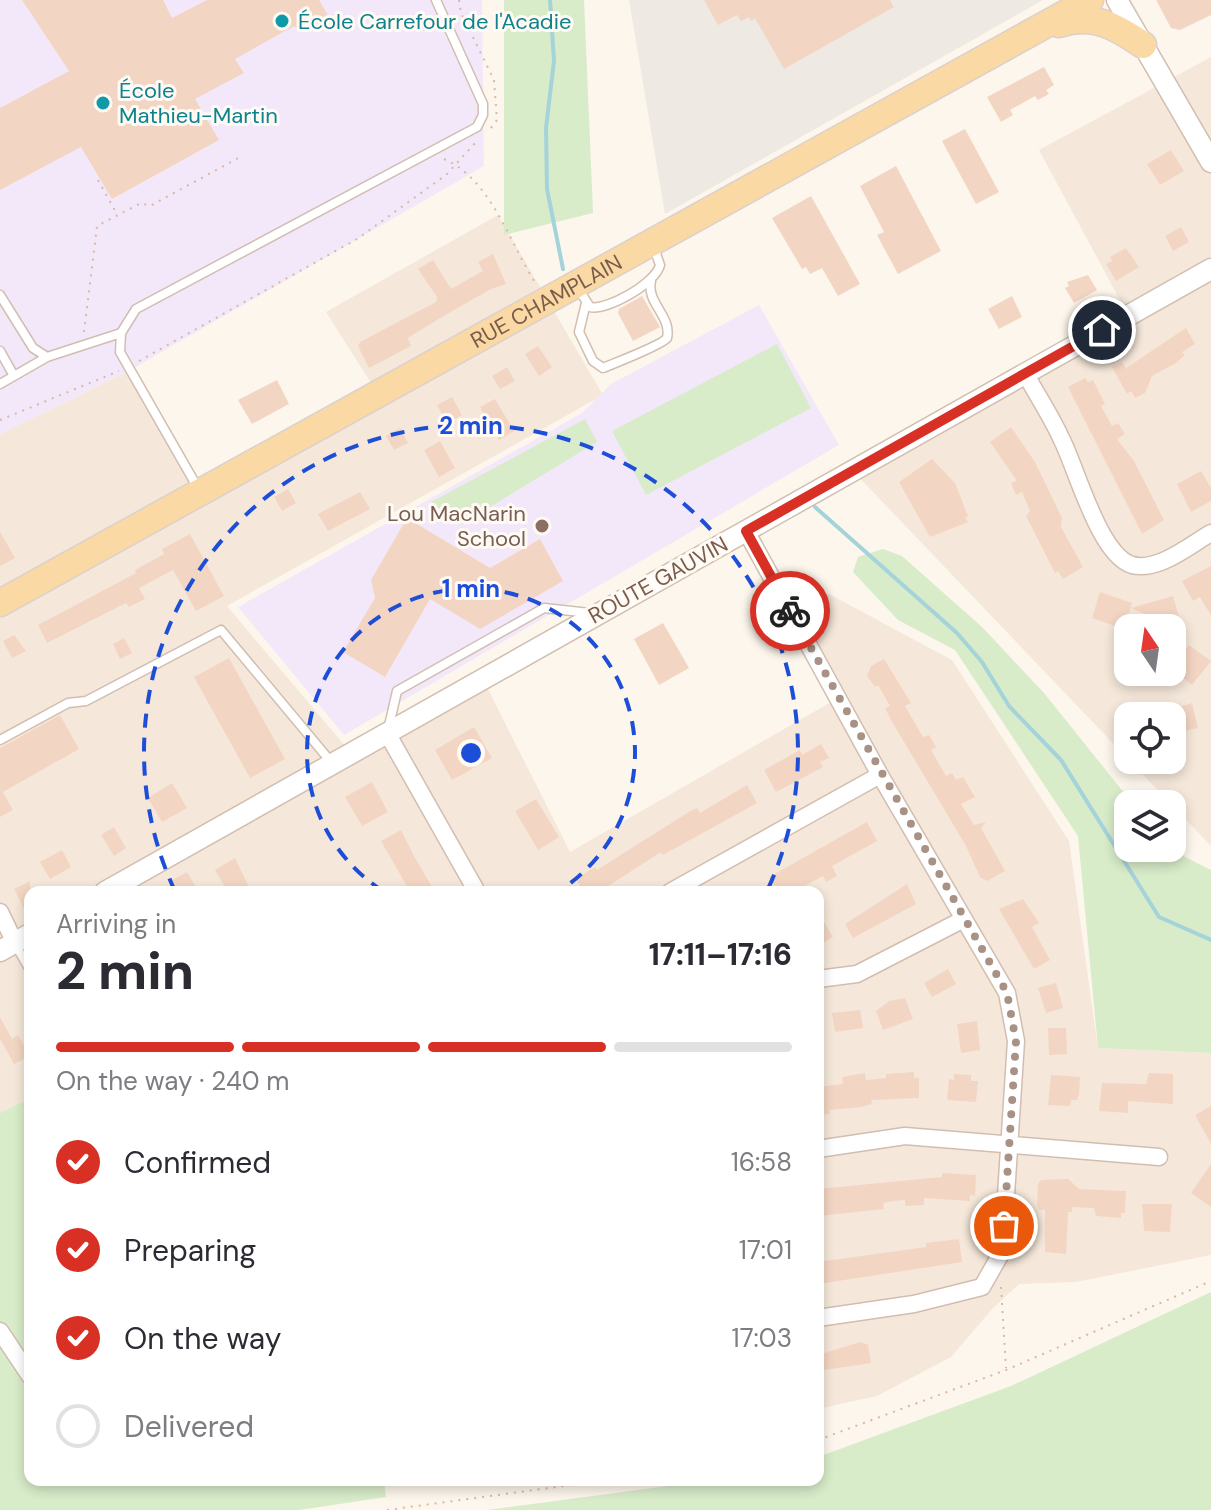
<!DOCTYPE html>
<html lang="en">
<head>
<meta charset="utf-8">
<style>
	:root { --surface:#fff; --page:#f7f7f7; --text:#2b2b33; --muted:#7c7c81; --line:#e1e1e2; --accent:#d93025 }
	body { margin:0; font-family:"DM Sans",sans-serif; background:var(--page); color:var(--text); height:100vh; display:flex; flex-direction:column; font-size:30px; white-space:nowrap }
	* { box-sizing:border-box; margin:0 }
	p { font-size:26px; color:var(--muted) }
	.icon { flex:none; width:44px; height:44px; fill:none; stroke:currentColor; stroke-width:2; stroke-linecap:round; stroke-linejoin:round }
	.map { position:relative; flex:1; overflow:hidden }
	.side { position:absolute; left:24px; top:886px; width:800px; height:600px; display:flex; flex-direction:column; background:var(--surface); border-radius:16px; box-shadow:0 4px 12px #0003 }
	.side>* { flex:none }
	.needle { width:52px; rotate:347deg }
	.buttons { position:absolute; left:1114px; top:614px; display:grid; gap:16px }
	.buttons a { display:grid; place-items:center; width:72px; height:72px; border-radius:16px; background:var(--surface); box-shadow:0 4px 12px #0003; font-size:40px }
	.pin { position:absolute; display:grid; place-items:center; width:68px; height:68px; color:#fff; margin:-34px; border:4px solid #fff; border-radius:50%; box-shadow:0 2px 8px #0007 }
	.courier { position:absolute; display:grid; place-items:center; width:80px; height:80px; margin:-40px; border:6px solid #d93025; border-radius:50%; background:#fff; color:#222; box-shadow:0 2px 10px #0007 }
	.summary em { font-style:normal; font-weight:800 }
	.summary div { display:flex; flex-direction:column-reverse }
	.summary { display:flex; align-items:center; justify-content:space-between; height:136px; padding:0 32px }
	h1 { font-size:52px; font-weight:800; line-height:60px }
	.bar { display:grid; grid-template-columns:repeat(4,1fr); gap:12px 8px; align-content:center; height:96px; padding:0 32px }
	.bar i { height:10px; border-radius:6px; background:var(--line) }
	.bar .selected { background:var(--accent) }
	.bar p { grid-column:span 4 }
	ol { padding:0 32px; list-style:none }
	li { display:flex; align-items:center; gap:24px; height:88px }
	li p { margin-inline-start:auto }
	li .icon { padding:8px; border-radius:50%; background:var(--accent); color:#fff; stroke-width:4 }
	li:last-child { color:var(--muted) }
	li i { width:44px; height:44px; border:4px solid var(--line); border-radius:50% }
	.map>svg:first-child { display:block }
</style>
</head>
<body>
<div class="map">
<svg width="1211" height="1510" viewBox="0 0 1211 1510">
	<rect width="100%" height="100%" fill="#fdf6ec"/>
	<path fill="#f5e8da" fill-rule="evenodd" d="M 1211,57 L 1211,846 L 1129,760 L 1172,760 L 1172,716 L 1128,716 L 1128,759 L 853,471 L 1128,315 L 1039,150 ZM 1128,628 L 1172,628 L 1172,672 L 1128,672 Z
		M 498,215 L 603,395 L 227,606 L 351,753 L 483,679 L 570,852 L 838,698 L 791,614 L 829,594 L 952,660 L 1069,841 L 1098,1048 L 1211,1053 L 1211,1255 L 1076,1282 L 1019,1284 L 993,1308 L 951,1357 L 877,1396 L 818,1409 L 818,892 L 30,892 L 30,1098 L 0,1113 L 0,434 L 127,372 L 201,493 L 378,394 L 326,312 Z"/>
	<path fill="#efe9e4" d="M 629,0 L 1043,0 L 665,214 Z"/>
	<path fill="#f3e8fa" d="M 0,0 L 482,0 L 484,166 L 127,372 L 0,434 Z
		M 759,305 L 839,445 L 344,735 L 238,607 L 582,413 L 611,384 Z"/>
	<path fill="#d8ecc9" d="M 504,0 L 584,0 L 593,213 L 504,235 Z
		M 777,344 L 811,408 L 646,495 L 612,431 Z
		M 585,419 L 597,442 L 460,525 L 431,502 Z
		M 883,549 L 902,556 L 982,627 L 1044,693 L 1133,804 L 1128,804 L 1128,848 L 1172,848 L 1172,844 L 1185,857 L 1211,870 L 1211,1053 L 1098,1048 L 1078,836 L 955,650 L 898,620 L 853,572 L 858,557 Z
		M 30,1098 L 30,1480 L 384,1480 L 386,1497 L 299,1510 L 0,1510 L 0,1113 Z
		M 1211,1292 L 1211,1510 L 487,1510 L 713,1480 L 818,1480 L 818,1457 L 1011,1386 Z"/>
	<g fill="none" stroke-linecap="round" stroke-linejoin="round">
		<path stroke="#a5d3da" stroke-width="4" d="M 550,0 L 554,61 L 546,128 L 547,189 L 563,269
			M 815,507 L 957,633 L 982,662 L 1009,706 L 1061,760 L 1159,917 L 1211,940"/>
	</g>
	<path fill="#f3d5c3" d="M 22,0 L 163,0 L 172,18 L 207,0 L 319,0 L 329,17 L 302,32 L 294,26 L 235,59 L 244,73 L 195,99 L 219,140 L 112,199 L 81,147 L 0,190 L 0,108 L 69,71 Z
		M 704,0 L 890,0 L 894,7 L 784,69 L 755,18 L 751,21 L 749,17 L 741,21 L 737,15 L 718,25 Z
		M 1156,0 L 1211,0 L 1211,15 L 1180,30 L 1171,28 Z
		M 1044,67 L 1054,85 L 1046,90 L 1049,94 L 1038,100 L 1035,96 L 1010,110 L 1013,115 L 1001,122 L 987,97 Z
		M 965,129 L 999,192 L 976,204 L 942,141 Z
		M 1171,150 L 1184,171 L 1160,185 L 1147,164 Z
		M 896,166 L 941,251 L 898,274 L 877,235 L 884,232 L 860,186 Z
		M 811,196 L 860,284 L 838,296 L 822,268 L 810,274 L 806,267 L 802,269 L 772,218 Z
		M 1181,227 L 1189,242 L 1173,251 L 1165,236 Z
		M 1126,248 L 1139,267 L 1116,281 L 1106,264 L 1112,261 L 1110,257 Z
		M 493,254 L 506,284 L 491,289 L 440,318 L 408,338 L 411,346 L 369,368 L 358,346 L 360,342 L 436,302 L 437,297 L 418,269 L 433,260 L 451,289 L 483,271 L 478,262 Z
		M 1088,275 L 1097,290 L 1074,303 L 1065,288 L 1069,286 L 1067,282 Z
		M 642,296 L 660,327 L 633,341 L 618,313 L 619,309 Z
		M 1012,296 L 1022,317 L 999,329 L 988,309 Z
		M 1186,328 L 1195,344 L 1182,352 L 1185,355 L 1176,363 L 1152,376 L 1145,393 L 1135,398 L 1131,391 L 1127,394 L 1112,367 L 1122,362 L 1126,368 Z
		M 538,346 L 552,367 L 539,376 L 525,354 Z
		M 507,367 L 515,381 L 500,389 L 492,376 Z
		M 1085,378 L 1088,382 L 1093,380 L 1105,404 L 1101,406 L 1112,426 L 1118,423 L 1125,434 L 1117,439 L 1134,461 L 1164,520 L 1142,534 L 1068,387 Z
		M 277,380 L 289,404 L 252,424 L 238,400 Z
		M 452,397 L 462,415 L 447,423 L 437,405 Z
		M 495,399 L 514,431 L 499,440 L 480,407 Z
		M 1011,427 L 1035,462 L 1062,518 L 1061,527 L 1083,567 L 1063,579 L 1058,571 L 1055,573 L 1026,516 L 1030,511 L 1022,492 L 1016,495 L 1011,483 L 1017,481 L 990,442 Z
		M 400,428 L 408,443 L 394,450 L 386,436 Z
		M 440,441 L 455,468 L 439,477 L 424,450 Z
		M 932,459 L 955,483 L 968,516 L 965,518 L 968,522 L 930,537 L 899,482 Z
		M 1201,471 L 1211,488 L 1211,501 L 1191,512 L 1177,484 Z
		M 288,489 L 296,503 L 282,511 L 274,497 Z
		M 360,492 L 370,509 L 328,531 L 318,514 Z
		M 407,518 L 490,568 L 540,539 L 563,581 L 480,629 L 430,599 L 385,677 L 343,652 L 375,598 L 371,580 Z
		M 0,532 L 15,558 L 0,566 Z
		M 190,534 L 224,596 L 196,611 L 173,570 L 139,588 L 145,599 L 129,607 L 126,603 L 47,643 L 38,625 L 136,573 L 135,570 L 164,554 L 162,549 Z
		M 1211,566 L 1211,615 L 1200,597 L 1193,601 L 1182,581 Z
		M 1100,592 L 1132,603 L 1131,608 L 1173,596 L 1179,617 L 1173,619 L 1174,624 L 1152,628 L 1145,614 L 1131,608 L 1124,624 L 1116,621 L 1115,626 L 1092,618 Z
		M 663,623 L 689,668 L 659,685 L 634,639 Z
		M 14,635 L 26,651 L 12,658 L 3,641 Z
		M 124,638 L 132,653 L 120,659 L 113,644 Z
		M 1189,645 L 1211,661 L 1192,685 L 1172,669 Z
		M 229,658 L 285,759 L 250,778 L 194,677 Z
		M 884,659 L 911,703 L 905,706 L 923,737 L 929,735 L 936,747 L 931,750 L 946,776 L 952,773 L 956,780 L 963,777 L 975,797 L 961,804 L 974,825 L 986,822 L 981,828 L 1005,871 L 987,881 L 980,877 L 966,846 L 891,720 L 885,708 L 890,706 L 878,685 L 875,687 L 867,676 L 871,666 Z
		M 1192,703 L 1198,728 L 1172,734 L 1172,709 Z
		M 60,715 L 79,749 L 3,792 L 13,810 L 0,817 L 0,748 Z
		M 474,727 L 492,758 L 452,780 L 435,750 Z
		M 821,744 L 829,758 L 820,762 L 823,767 L 776,792 L 764,770 L 800,750 L 802,755 Z
		M 372,782 L 388,812 L 362,826 L 345,797 Z
		M 172,783 L 187,808 L 162,822 L 148,798 Z
		M 747,785 L 757,803 L 663,855 L 661,852 L 599,892 L 584,892 L 576,879 L 595,867 L 597,870 L 692,810 L 697,808 L 700,813 Z
		M 536,799 L 559,837 L 538,850 L 515,811 Z
		M 867,822 L 877,841 L 832,866 L 837,876 L 826,882 L 823,876 L 799,889 L 797,886 L 778,892 L 769,877 Z
		M 114,827 L 126,848 L 114,856 L 101,835 Z
		M 401,830 L 414,856 L 435,892 L 410,892 L 400,874 L 381,841 Z
		M 62,850 L 71,867 L 50,879 L 40,862 Z
		M 235,858 L 249,887 L 241,892 L 228,892 L 215,870 Z
		M 187,872 L 199,892 L 179,892 L 172,880 Z
		M 30,881 L 30,921 L 14,889 Z
		M 907,884 L 916,904 L 853,938 L 845,924 Z
		M 1023,899 L 1039,923 L 1032,927 L 1050,960 L 1034,969 L 999,909 Z
		M 818,912 L 833,937 L 818,946 Z
		M 948,969 L 956,984 L 932,997 L 924,983 Z
		M 1056,983 L 1063,1008 L 1046,1013 L 1038,988 Z
		M 905,998 L 913,1019 L 883,1030 L 876,1011 L 889,1001 Z
		M 860,1010 L 863,1028 L 835,1032 L 832,1013 Z
		M 0,1017 L 12,1039 L 18,1035 L 30,1056 L 14,1064 L 0,1039 Z
		M 977,1021 L 980,1050 L 961,1053 L 957,1024 Z
		M 1048,1028 L 1066,1028 L 1067,1054 L 1049,1055 Z
		M 914,1072 L 914,1078 L 919,1078 L 919,1098 L 871,1100 L 872,1104 L 861,1107 L 829,1110 L 830,1114 L 818,1115 L 818,1087 L 843,1084 L 842,1077 L 865,1073 L 866,1080 L 886,1078 L 886,1074 Z
		M 1149,1073 L 1173,1074 L 1173,1104 L 1128,1101 L 1128,1113 L 1099,1111 L 1102,1083 L 1146,1084 Z
		M 954,1074 L 971,1075 L 971,1081 L 978,1081 L 976,1102 L 947,1100 L 949,1079 L 954,1080 Z
		M 1051,1075 L 1080,1077 L 1079,1095 L 1077,1100 L 1071,1100 L 1070,1106 L 1048,1105 Z
		M 1211,1106 L 1211,1144 L 1195,1115 Z
		M 1211,1164 L 1211,1207 L 1191,1193 Z
		M 942,1173 L 976,1175 L 975,1196 L 970,1195 L 970,1201 L 924,1198 L 924,1205 L 905,1206 L 905,1200 L 893,1201 L 883,1203 L 884,1209 L 818,1216 L 818,1189 L 942,1177 Z
		M 1068,1179 L 1079,1189 L 1126,1191 L 1125,1213 L 1121,1213 L 1121,1218 L 1096,1216 L 1094,1208 L 1072,1207 L 1072,1212 L 1068,1212 L 1066,1254 L 1045,1252 L 1045,1210 L 1039,1210 L 1037,1205 L 1038,1184 L 1041,1180 Z
		M 1142,1204 L 1172,1204 L 1170,1232 L 1144,1231 Z
		M 959,1239 L 962,1262 L 818,1284 L 818,1262 L 926,1247 L 926,1243 Z
		M 860,1342 L 868,1345 L 871,1363 L 818,1371 L 818,1355 Z"/>
	<g fill="none" stroke-linecap="round" stroke-linejoin="round">
		<defs>
			<path id="service" d="M 577,287 L 590,307 C 607,311 656,283 660,265 L 654,248
				M 0,295 L 33,348 L 47,357
				M 586,303 L 579,332 L 593,361 L 603,368 C 615,363 662,345 667,338 C 672,316 646,303 651,281
				M 0,351 L 14,376
				M 0,384 L 47,357 L 121,333
				M 199,490 L 120,352 L 121,333 L 136,309 L 477,127 L 483,115 L 483,104 L 436,0
				M 388,730 L 397,691 L 544,608 L 590,613
				M 0,740 L 68,703 L 86,701 L 221,630 L 332,763
				M 15,944 L 30,970"/>
			<path id="minor" d="M 1025,373 C 1037,395 1051,416 1061,438 C 1077,469 1099,555 1132,565 C 1158,572 1190,545 1211,533
				M 746,531 L 880,775 L 1007,993 L 1016,1041 L 1004,1226 L 999,1257 L 982,1287 L 914,1304 L 818,1318
				M 387,733 L 477,892
				M 670,892 L 880,775
				M 0,912 L 15,943
				M 818,979 L 857,974 L 964,919
				M 818,1149 L 905,1136 L 1159,1157
				M 0,1331 L 30,1376"/>
			<path id="tertiary" d="M 1117,0 L 1211,162
				M 105,892 L 1211,269
				M 0,951 L 30,934"/>
			<g id="primary">
				<path d="M 1059,24 C 1093,13 1115,26 1143,45"/>
				<path id="s1" d="M 0,603 L 1090,0"/>
			</g>
		</defs>
		<use href="#service" stroke="#d1beb0" stroke-width="11"/>
		<use href="#minor" stroke="#d1beb0" stroke-width="19"/>
		<use href="#tertiary" stroke="#d1beb0" stroke-width="23"/>
		<use href="#primary" stroke="#dad1cd" stroke-width="29"/>
		<path stroke="#d9b8a5" stroke-width="2" stroke-dasharray="2 6" stroke-linecap="butt" d="M 459,0 L 461,13 L 494,80 L 497,120 L 488,132
			M 444,159 C 491,179 510,244 536,284
			M 98,180 L 117,214
			M 84,332 L 97,226 L 141,203 L 150,206 L 242,156
			M 139,361 L 357,239 L 446,175 L 477,141
			M 0,420 L 119,371
			M 1001,1287 L 1006,1368
			M 818,1440 L 1006,1370 L 1211,1281
			M 387,1510 L 608,1480"/>
		<use href="#service" stroke="#fff" stroke-width="8"/>
		<use href="#minor" stroke="#fff" stroke-width="16"/>
		<use href="#tertiary" stroke="#fff" stroke-width="20"/>
		<use href="#primary" stroke="#fbd9a5" stroke-width="26"/>
	</g>
	<g fill="none" stroke-linecap="round" stroke-linejoin="round">
		<path stroke="#a89285" stroke-width="8" stroke-dasharray="0 14.4" d="M 790,611 L 1007,993 L 1016,1041 L 1004,1226"/>
		<path stroke="#d93025" stroke-width="10" d="M 790,611 L 746,531 L 1102,330"/>
	</g>
	<g fill="none" stroke="#1d4ed8" stroke-width="4" stroke-dasharray="14 10">
		<path d="M383 891A164 164 0 1 1 559 891"/>
		<path d="M175 891A327 327 0 1 1 767 891"/>
	</g>
	<g fill="#0f9aa8" stroke="#fffaf3" stroke-width="3">
		<circle cx="282" cy="21" r="8"/>
		<circle cx="103" cy="103" r="8"/>
	</g>
	<circle fill="#8d6e63" stroke="#fffaf3" stroke-width="3" cx="542" cy="526" r="8"/>
	<g text-anchor="middle" dominant-baseline="central" stroke-width="6" stroke-linejoin="round" paint-order="stroke">
		<g font-size="22" fill="#0d838f" stroke="#fffaf3" text-anchor="start">
			<text x="298" y="21">École Carrefour de l'Acadie</text>
			<text x="119" y="90">École<tspan x="119" dy="25">Mathieu-Martin</tspan></text>
		</g>
		<g font-size="22" fill="#7a5c4d" stroke="#fffaf3">
			<text stroke="none"><textPath href="#s1" startOffset="624">RUE CHAMPLAIN</textPath></text>
			<text transform="translate(658 580) rotate(-29)">ROUTE GAUVIN</text>
		</g>
		<g font-size="22" fill="#785e54" stroke="#fffaf3" text-anchor="end">
			<text x="526" y="513">Lou MacNarin<tspan x="526" dy="25">School</tspan></text>
		</g>
	</g>
	<circle cx="471" cy="753" r="12" fill="#1d4ed8" stroke="#fffaf3" stroke-width="4"/>
	<g font-size="24" text-anchor="middle" font-weight="bold" fill="#1d4ed8" stroke="#fffaf3" stroke-width="6" stroke-linejoin="round" paint-order="stroke">
		<text x="471" y="434">2 min</text>
		<text x="471" y="597">1 min</text>
	</g>
</svg>
<div class="buttons">
<a><svg class="needle" viewBox="-14 -14 28 28"><path d="M0-13l5 13h-10z" fill="#e53935"/><path d="M0 13l5-13h-10z" fill="#7c7c81"/></svg></a>
<a><svg class="icon" aria-label="locate" viewBox="0 0 24 24"><circle cx="12" cy="12" r="6"/><path d="M12 2v4M12 18v4M2 12h4M18 12h4"/></svg></a>
<a><svg class="icon" aria-label="layers" viewBox="0 0 24 24"><path d="M12 4l9 5-9 5-9-5zM3 14l9 5 9-5"/></svg></a>
</div>
<div class="pin" style="left:1004px;top:1226px;background:#ea580c"><svg class="icon" aria-label="bag" viewBox="0 0 24 24"><path d="M5 8h14l-1 12H6zM9 8a3 3 0 0 1 6 0"/></svg></div>
<div class="pin" style="left:1102px;top:330px;background:#1f2937"><svg class="icon" aria-label="home" viewBox="0 0 24 24"><path d="M3 11l9-7 9 7M6 9v11h12V9"/></svg></div>
<div class="courier" style="left:790px;top:611px"><svg class="icon" aria-label="bike" viewBox="0 0 24 24"><circle cx="6" cy="16" r="4"/><circle cx="18" cy="16" r="4"/><path d="M6 16l4-8h5l3 8M10 8l3 8H6M13 5h3"/></svg></div>
<section class="side">
<div class="summary"><div><h1>2 min</h1><p>Arriving in</p></div><em>17:11–17:16</em></div>
<div class="bar"><i class="selected"></i><i class="selected"></i><i class="selected"></i><i></i><p>On the way · 240 m</p></div>
<ol>
<li><svg class="icon" aria-label="check" viewBox="0 0 24 24"><path d="M5 12l5 5 9-10"/></svg>Confirmed<p>16:58</p></li>
<li><svg class="icon" aria-label="check" viewBox="0 0 24 24"><path d="M5 12l5 5 9-10"/></svg>Preparing<p>17:01</p></li>
<li><svg class="icon" aria-label="check" viewBox="0 0 24 24"><path d="M5 12l5 5 9-10"/></svg>On the way<p>17:03</p></li>
<li><i></i>Delivered</li>
</ol>
</section>
</div>
</body>
</html>
